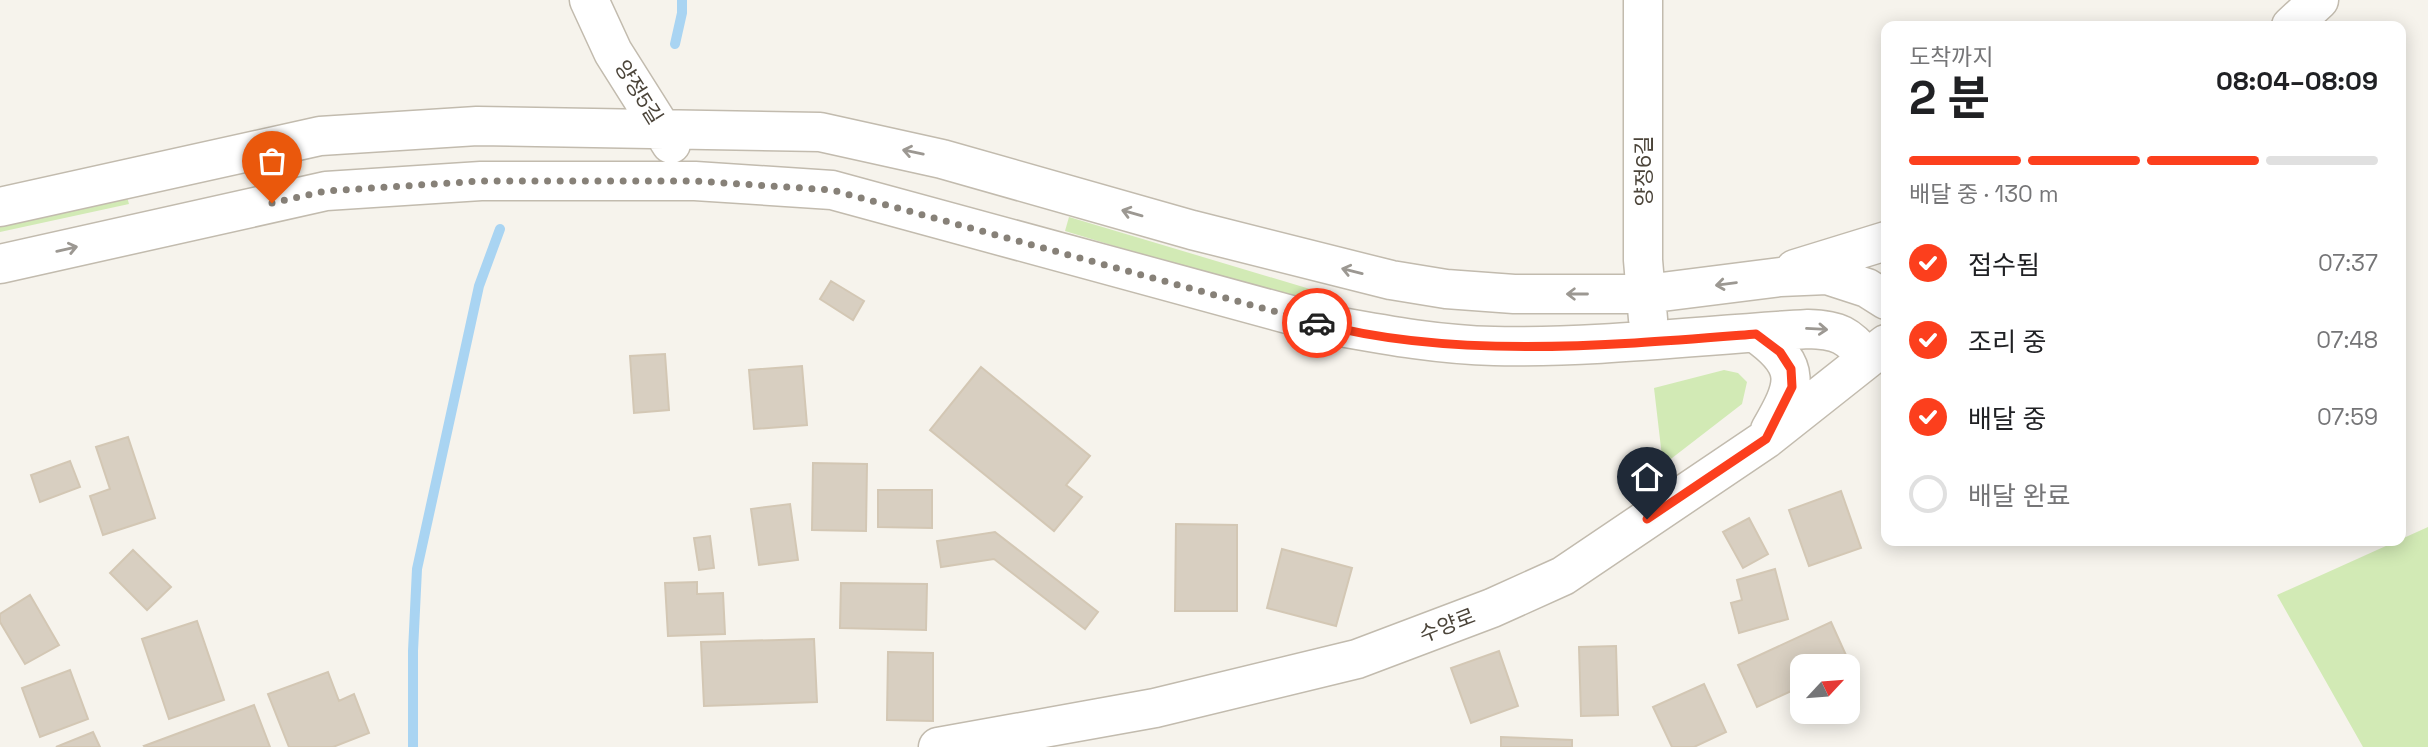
<!DOCTYPE html>
<html lang="ko">
<head>
<meta charset="utf-8">
<style>
	:root { --surface:#fff; --page:#f6f6f6; --text:#202124; --muted:#757577; --line:#e0e0e0; --accent:#fc3f1d }
	body { margin:0; font-family:"Space Grotesk","Noto Sans KR",sans-serif; background:var(--page); color:var(--text); height:100vh; display:flex; flex-direction:column; font-size:26px; white-space:nowrap }
	* { box-sizing:border-box; margin:0 }
	p { font-size:23px; color:var(--muted) }
	.icon { flex:none; width:38px; height:38px; fill:none; stroke:currentColor; stroke-width:2; stroke-linecap:round; stroke-linejoin:round }
	.map { position:relative; flex:1; overflow:hidden }
	.sheet { position:absolute; left:1881px; top:21px; width:525px; height:525px; display:flex; flex-direction:column; background:var(--surface); border-radius:14px; box-shadow:0 4px 18px #0003 }
	.sheet>* { flex:none }
	.needle { width:46px; rotate:64deg }
	.buttons { position:absolute; left:1790px; top:654px; display:grid; gap:14px }
	.buttons a { display:grid; place-items:center; width:70px; height:70px; border-radius:14px; background:var(--surface); box-shadow:0 4px 18px #0003; font-size:35px }
	.pin { position:absolute; display:grid; place-items:center; width:60px; height:60px; color:#fff; margin:-72px -30px; border-radius:50% 50% 50% 0; rotate:-45deg; box-shadow:0 0 7px #0007 }
	.pin .icon { rotate:45deg }
	.courier { position:absolute; display:grid; place-items:center; width:70px; height:70px; margin:-35px; border:5px solid #fc3f1d; border-radius:50%; background:#fff; color:#222; box-shadow:0 2px 9px #0007 }
	.overview em { font-style:normal; font-weight:700 }
	.overview div { display:flex; flex-direction:column-reverse }
	.overview { display:flex; align-items:center; justify-content:space-between; height:119px; padding:0 28px }
	h1 { font-size:46px; font-weight:700; line-height:52px }
	.bar { display:grid; grid-template-columns:repeat(4,1fr); gap:10px 7px; align-content:center; height:84px; padding:0 28px }
	.bar i { height:9px; border-radius:5px; background:var(--line) }
	.bar .on { background:var(--accent) }
	.bar p { grid-column:span 4 }
	ol { padding:0 28px; list-style:none }
	li { display:flex; align-items:center; gap:21px; height:77px }
	li p { margin-inline-start:auto }
	li .icon { padding:7px; border-radius:50%; background:var(--accent); color:#fff; stroke-width:4 }
	li:last-child { color:var(--muted) }
	li i { width:38px; height:38px; border:4px solid var(--line); border-radius:50% }
	.map>svg:first-child { display:block }
</style>
</head>
<body>
<div class="map">
<svg width="2428" height="747" viewBox="0 0 2428 747">
	<rect width="100%" height="100%" fill="#f6f3ec"/>
	<path fill="#d2eab5" d="M 127,197 L 129,204 L 0,232 L 0,224 Z
		M 1069,217 L 1330,295 L 1325,310 L 1065,231 Z
		M 1724,370 L 1738,373 L 1747,382 L 1742,404 L 1663,465 L 1654,388 Z
		M 2428,527 L 2428,747 L 2363,747 L 2277,595 Z"/>
	<g fill="none" stroke-linecap="round" stroke-linejoin="round">
		<path stroke="#a9d4f2" stroke-width="10" d="M 675,44 L 682,13 L 682,0
			M 413,747 L 413,651 L 417,569 L 479,286 L 500,229"/>
	</g>
	<path fill="#d8cfc1" stroke="#d3c7b4" stroke-width="2" d="M 831,281 L 864,301 L 853,320 L 820,299 Z
		M 665,354 L 669,410 L 634,413 L 630,356 Z
		M 802,366 L 807,425 L 754,429 L 749,370 Z
		M 981,367 L 1090,456 L 1066,485 L 1082,497 L 1054,531 L 930,430 Z
		M 128,437 L 155,518 L 103,535 L 90,496 L 110,489 L 96,447 Z
		M 70,461 L 80,487 L 40,502 L 31,475 Z
		M 813,463 L 867,464 L 866,531 L 812,530 Z
		M 878,490 L 932,490 L 932,528 L 878,527 Z
		M 1841,491 L 1861,548 L 1809,566 L 1789,510 Z
		M 790,504 L 798,560 L 759,565 L 751,509 Z
		M 1749,518 L 1768,554 L 1743,568 L 1723,532 Z
		M 1176,524 L 1237,525 L 1237,611 L 1175,611 Z
		M 995,532 L 1098,612 L 1085,629 L 994,559 L 941,567 L 937,541 Z
		M 710,536 L 714,568 L 699,570 L 694,538 Z
		M 1282,549 L 1352,568 L 1336,626 L 1267,608 Z
		M 133,550 L 171,587 L 147,610 L 110,573 Z
		M 1775,569 L 1788,619 L 1739,633 L 1731,603 L 1742,600 L 1737,580 Z
		M 697,582 L 697,594 L 723,593 L 725,634 L 668,636 L 665,583 Z
		M 841,583 L 927,584 L 926,630 L 840,628 Z
		M 30,595 L 59,645 L 25,664 L 0,622 L 0,614 Z
		M 197,621 L 224,700 L 169,719 L 142,639 Z
		M 1831,622 L 1850,664 L 1844,667 L 1802,667 L 1802,686 L 1757,707 L 1738,665 Z
		M 814,639 L 817,702 L 704,706 L 701,642 Z
		M 1616,646 L 1618,715 L 1581,716 L 1579,647 Z
		M 1499,651 L 1518,706 L 1471,723 L 1451,668 Z
		M 888,652 L 933,653 L 933,721 L 887,720 Z
		M 70,670 L 88,719 L 40,737 L 22,688 Z
		M 328,672 L 339,701 L 354,694 L 369,733 L 333,747 L 289,747 L 268,694 Z
		M 1704,684 L 1726,732 L 1694,747 L 1672,747 L 1653,707 Z
		M 254,705 L 270,747 L 145,747 L 144,746 Z
		M 93,732 L 100,747 L 56,747 Z
		M 1501,737 L 1572,740 L 1572,747 L 1501,747 Z"/>
	<g fill="none" stroke-linecap="round" stroke-linejoin="round">
		<defs>
			<path id="minor" d="M 589,0 L 613,52 L 671,144
				M 1643,0 L 1643,260 L 1648,319
				M 2291,26 L 2319,0
				M 0,207 L 320,136 L 477,126 L 820,132 L 942,159 L 1192,230 L 1391,280 L 1446,289 L 1514,294 L 1646,294 L 1780,277 L 1827,275 L 1867,288 L 1886,300
				M 0,264 L 326,191 L 481,181 L 695,181 L 832,190 L 1324,324 C 1380,334 1437,345 1494,346 C 1599,348 1703,335 1808,329 C 1839,330 1848,335 1867,358
				M 1795,269 L 1886,241
				M 1757,334 C 1803,367 1796,385 1770,430
				M 938,747 L 1155,708 L 1357,659 L 1492,608 L 1563,576 L 1766,439 L 1886,344"/>
		</defs>
		<use href="#minor" stroke="#c2bbae" stroke-width="41"/>
		<use href="#minor" stroke="#fff" stroke-width="38"/>
	</g>
	<defs><path id="oneway-shaft" d="M-6 0H5M1.5-3L5.5 0L1.5 3" fill="none" stroke-width="1.6" stroke-linecap="round" stroke-linejoin="round" transform="scale(1.75)"/></defs>
	<g stroke="#9c9892">
		<use href="#oneway-shaft" transform="translate(913 152) rotate(-168)"/>
		<use href="#oneway-shaft" transform="translate(1132 213) rotate(-164)"/>
		<use href="#oneway-shaft" transform="translate(67 249) rotate(-13)"/>
		<use href="#oneway-shaft" transform="translate(1352 271) rotate(-166)"/>
		<use href="#oneway-shaft" transform="translate(1726 284) rotate(173)"/>
		<use href="#oneway-shaft" transform="translate(1577 294) rotate(-180)"/>
		<use href="#oneway-shaft" transform="translate(1817 329) rotate(3)"/>
	</g>
	<g fill="none" stroke-linecap="round" stroke-linejoin="round">
		<path stroke="#878178" stroke-width="7" stroke-dasharray="0 12.6" d="M 272,203 L 326,191 L 481,181 L 695,181 L 832,190 L 1317,323"/>
		<path stroke="#fc3f1d" stroke-width="9" d="M 1317,323 C 1453,360 1617,345 1756,334 L 1780,352 L 1791,369 L 1792,387 L 1766,439 L 1647,519"/>
	</g>
	<g text-anchor="middle" dominant-baseline="central" stroke-width="6" stroke-linejoin="round" paint-order="stroke">
		<g font-size="21" fill="#4b4439" stroke="#fff">
			<text transform="translate(639 92) rotate(58)">양정5길</text>
			<text transform="translate(1643 171) rotate(-90)">양정6길</text>
			<text transform="translate(1447 625) rotate(-21)">수양로</text>
		</g>
	</g>
</svg>
<div class="buttons">
<a><svg class="needle" viewBox="-14 -14 28 28"><path d="M0-13l5 13h-10z" fill="#e53935"/><path d="M0 13l5-13h-10z" fill="#757577"/></svg></a>
</div>
<div class="pin" style="left:272px;top:203px;background:#ea580c"><svg class="icon" aria-label="bag" viewBox="0 0 24 24"><path d="M5 8h14l-1 12H6zM9 8a3 3 0 0 1 6 0"/></svg></div>
<div class="pin" style="left:1647px;top:519px;background:#1f2937"><svg class="icon" aria-label="home" viewBox="0 0 24 24"><path d="M3 11l9-7 9 7M6 9v11h12V9"/></svg></div>
<div class="courier" style="left:1317px;top:323px"><svg class="icon" aria-label="car" viewBox="0 0 24 24"><path d="M5 17H2v-5l4-1 3-4h7l3 4 3 1v5h-3M9 17h6M6 11h13"/><circle cx="7" cy="17" r="2"/><circle cx="17" cy="17" r="2"/></svg></div>
<section class="sheet">
<div class="overview"><div><h1>2 분</h1><p>도착까지</p></div><em>08:04–08:09</em></div>
<div class="bar"><i class="on"></i><i class="on"></i><i class="on"></i><i></i><p>배달 중 · 130 m</p></div>
<ol>
<li><svg class="icon" aria-label="check" viewBox="0 0 24 24"><path d="M5 12l5 5 9-10"/></svg>접수됨<p>07:37</p></li>
<li><svg class="icon" aria-label="check" viewBox="0 0 24 24"><path d="M5 12l5 5 9-10"/></svg>조리 중<p>07:48</p></li>
<li><svg class="icon" aria-label="check" viewBox="0 0 24 24"><path d="M5 12l5 5 9-10"/></svg>배달 중<p>07:59</p></li>
<li><i></i>배달 완료</li>
</ol>
</section>
</div>
</body>
</html>
